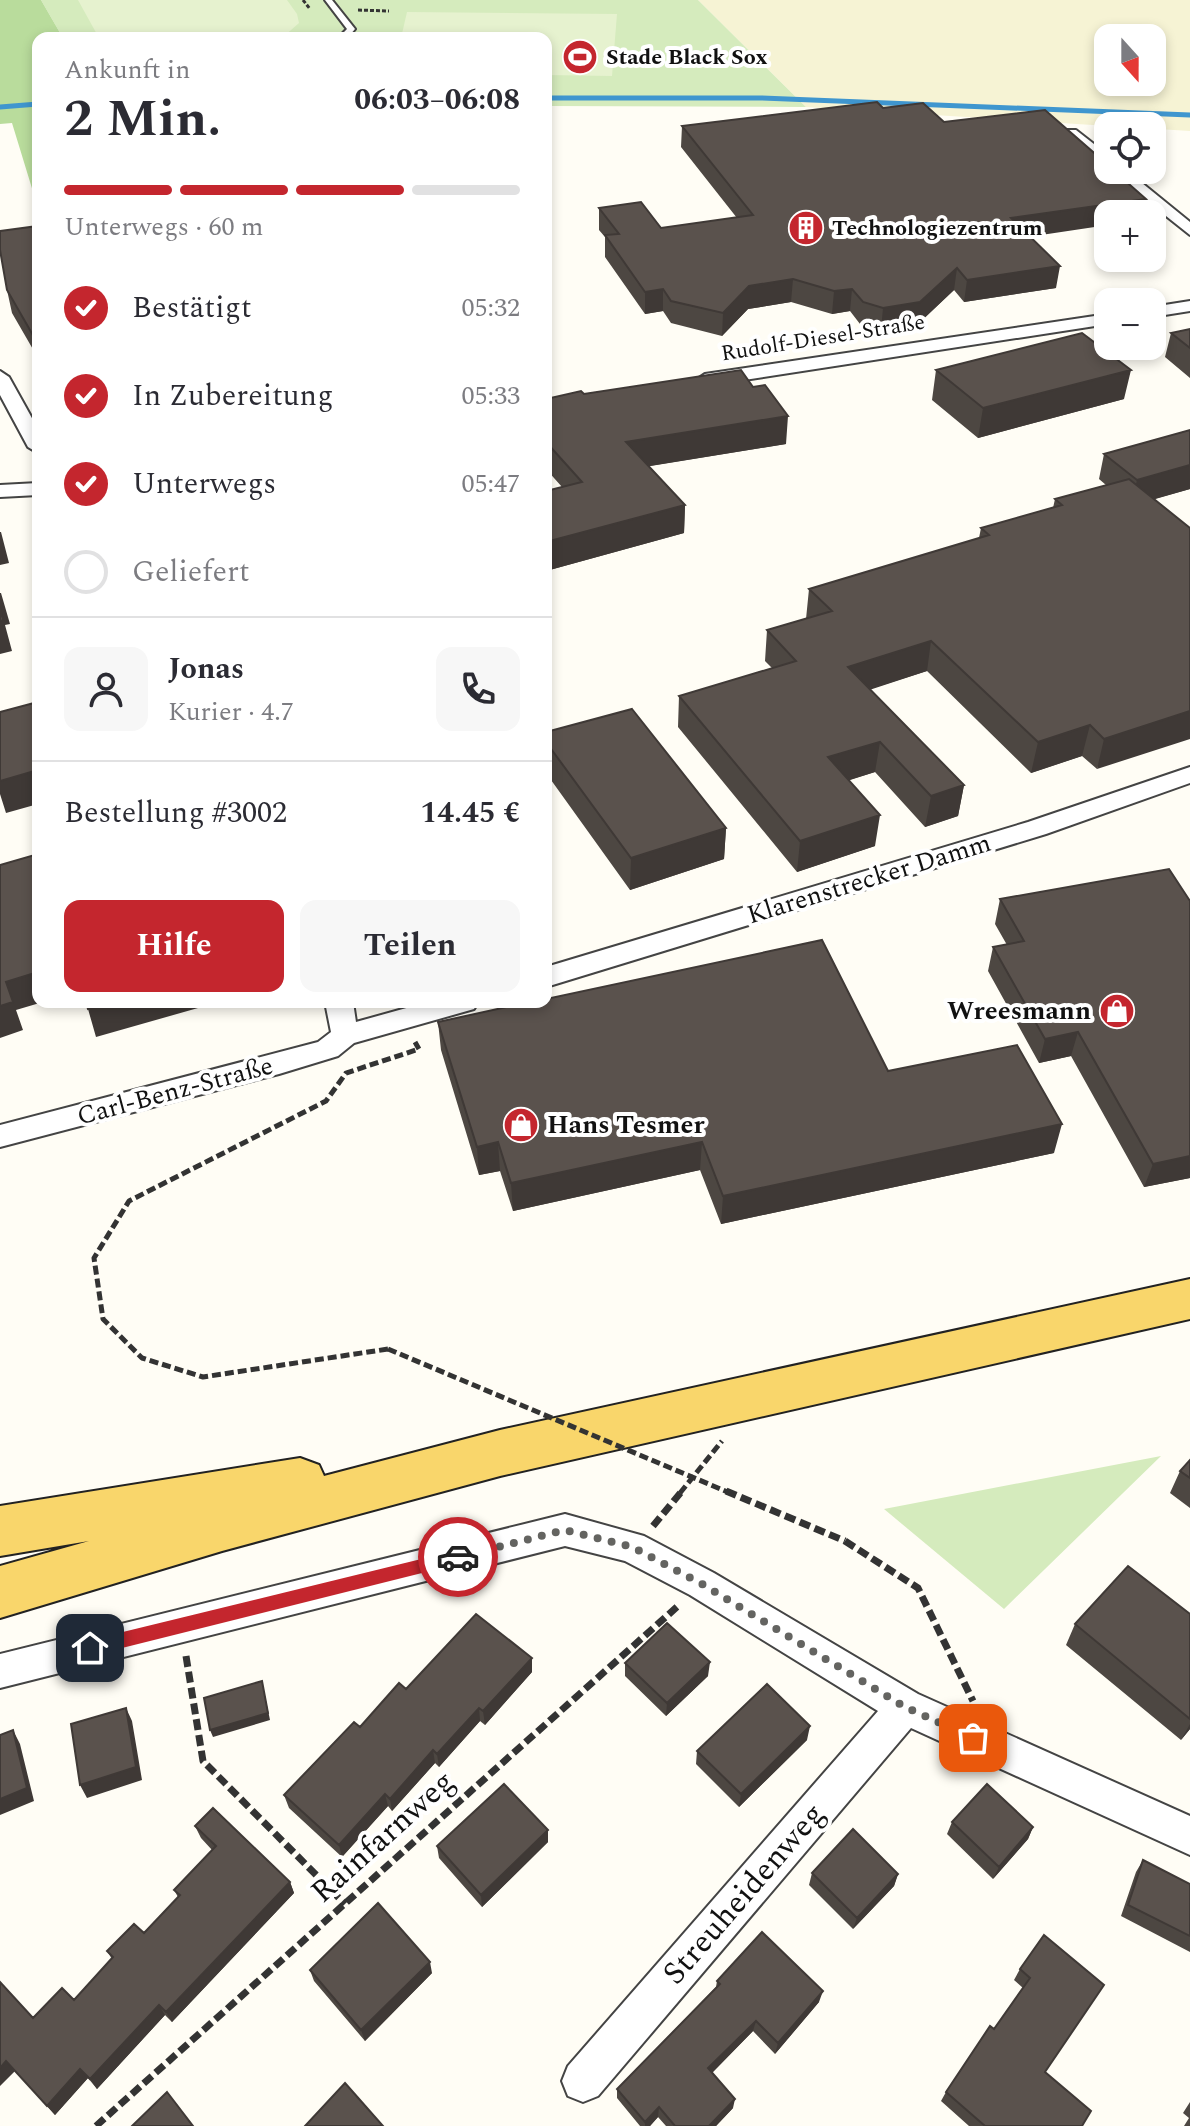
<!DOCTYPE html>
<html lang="de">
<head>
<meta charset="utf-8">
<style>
	:root { --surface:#fff; --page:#f7f7f7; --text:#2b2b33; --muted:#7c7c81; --line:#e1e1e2; --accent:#c4262e }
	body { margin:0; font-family:Spectral,serif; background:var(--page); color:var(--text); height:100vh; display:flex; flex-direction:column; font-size:30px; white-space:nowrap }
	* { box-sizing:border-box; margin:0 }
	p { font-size:26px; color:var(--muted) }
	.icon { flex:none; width:44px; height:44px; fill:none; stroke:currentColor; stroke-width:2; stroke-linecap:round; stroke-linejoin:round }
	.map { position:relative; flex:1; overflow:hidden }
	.side { position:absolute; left:32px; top:32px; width:520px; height:976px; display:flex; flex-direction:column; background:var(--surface); border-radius:16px; box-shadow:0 4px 12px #0003 }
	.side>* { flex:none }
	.needle { width:52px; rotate:159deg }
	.fabs { position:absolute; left:1094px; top:24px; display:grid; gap:16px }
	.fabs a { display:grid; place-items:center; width:72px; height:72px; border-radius:16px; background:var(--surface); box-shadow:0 4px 12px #0003; font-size:40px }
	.pin { position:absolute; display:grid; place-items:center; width:68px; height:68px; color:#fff; margin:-34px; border-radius:16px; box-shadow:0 4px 12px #0006 }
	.courier { position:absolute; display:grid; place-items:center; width:80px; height:80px; margin:-40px; border:6px solid #c4262e; border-radius:50%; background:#fff; color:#222; box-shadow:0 2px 10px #0007 }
	.headline em { font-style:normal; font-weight:700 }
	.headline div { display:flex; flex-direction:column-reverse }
	.headline { display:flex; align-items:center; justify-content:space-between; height:136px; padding:0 32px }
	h1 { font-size:52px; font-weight:700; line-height:60px }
	.bar { display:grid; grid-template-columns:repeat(4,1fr); gap:12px 8px; align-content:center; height:96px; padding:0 32px }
	.bar i { height:10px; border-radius:6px; background:var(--line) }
	.bar .selected { background:var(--accent) }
	.bar p { grid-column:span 4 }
	.line { display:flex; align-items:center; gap:20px; padding:0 32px; border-top:2px solid var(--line) }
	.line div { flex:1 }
	.round { display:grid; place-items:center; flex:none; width:84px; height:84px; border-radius:16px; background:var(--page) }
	ol { padding:0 32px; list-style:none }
	li { display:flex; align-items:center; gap:24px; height:88px }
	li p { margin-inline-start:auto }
	li .icon { padding:8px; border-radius:50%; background:var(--accent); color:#fff; stroke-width:4 }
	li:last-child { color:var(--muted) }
	li i { width:44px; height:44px; border:4px solid var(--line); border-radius:50% }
	.primary-button { display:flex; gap:16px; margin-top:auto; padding:16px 32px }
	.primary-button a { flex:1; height:92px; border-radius:16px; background:var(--accent); color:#fff; font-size:32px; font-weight:700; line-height:92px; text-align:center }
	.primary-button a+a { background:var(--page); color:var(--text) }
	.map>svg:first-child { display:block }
</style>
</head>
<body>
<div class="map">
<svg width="1190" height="2126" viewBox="0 0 1190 2126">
	<rect width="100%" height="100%" fill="#fffdf5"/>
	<path fill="#f6f3d4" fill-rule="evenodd" d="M 698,0 L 1190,0 L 1190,131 L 806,107 ZM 1108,38 L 1152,38 L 1152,82 L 1108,82 Z"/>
	<path fill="#d5ebbd" d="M 41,0 L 698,0 L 806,107 L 546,106 L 546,38 L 63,38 Z
		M 1161,1456 L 1004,1609 L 884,1509 Z"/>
	<path fill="#b9dc9c" d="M 0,0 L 41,0 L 63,38 L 38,38 L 38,208 L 12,123 L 0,124 Z"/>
	<path fill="#e6f2cf" d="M 78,0 L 287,0 L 297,14 L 299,23 L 282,38 L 99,38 Z
		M 407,12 L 617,14 L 612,76 L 546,75 L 546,38 L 401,38 Z"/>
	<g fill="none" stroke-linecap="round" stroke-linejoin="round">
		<path stroke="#3f96cf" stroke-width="5" d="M 546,98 L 762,98 L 1190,115
			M 0,107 L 38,104"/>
		<defs>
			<path id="lane" d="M 325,0 L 332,0 L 355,29 L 349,36 L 342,34 L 347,29 Z"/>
			<path id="street" d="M 1066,130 L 1076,130 L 1108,155 L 1108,168 L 1066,136 Z
				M 1108,170 L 1126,170 L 1190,222 L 1190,235 Z
				M 1190,301 L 1190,311 L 1152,317 L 1152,307 Z
				M 1108,314 L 1108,324 L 705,386 L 696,380 L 705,374 Z
				M 0,371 L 9,377 L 38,429 L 38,453 L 28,447 L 0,395 Z
				M 38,483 L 38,495 L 0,497 L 0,485 Z
				M 1190,767 L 1190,783 L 1046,834 L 546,987 L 546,967 L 1028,822 Z
				M 325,1002 L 353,1002 L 356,1022 L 428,1002 L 478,1002 L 474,1009 L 354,1043 L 338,1056 L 279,1074 L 0,1147 L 0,1125 L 318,1042 L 331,1032 Z
				M 565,1514 L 644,1536 L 714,1573 L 918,1694 L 1190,1816 L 1190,1855 L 911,1728 L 598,2096 L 583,2102 L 568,2096 L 562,2081 L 568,2066 L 878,1711 L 690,1595 L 625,1561 L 565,1546 L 0,1688 L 0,1654 Z"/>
			<path id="primary" d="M 1190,1279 L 1190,1319 L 500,1476 L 222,1551 L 0,1618 L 0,1566 L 89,1541 L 0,1556 L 0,1506 L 300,1458 L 319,1465 L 324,1476 L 500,1430 Z"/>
		</defs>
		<use href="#lane" stroke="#444" stroke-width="4"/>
		<use href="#street" stroke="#444" stroke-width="4"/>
		<use href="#primary" stroke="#222" stroke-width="4"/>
		<path stroke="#333" stroke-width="3" stroke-dasharray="4 2" stroke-linecap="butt" d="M 303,0 L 310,9
			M 358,10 L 389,11"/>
		<path stroke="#333" stroke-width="5" stroke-dasharray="9 4" stroke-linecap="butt" d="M 388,1349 L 203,1377 L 142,1358 L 103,1319 L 94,1258 L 129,1201 L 326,1101 L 346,1073 L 419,1049 L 415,1042
			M 680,1493 L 722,1441"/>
		<path stroke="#333" stroke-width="7" stroke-dasharray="11 5" stroke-linecap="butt" d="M 653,1526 L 682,1491
			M 845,1541 L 918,1588 L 973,1701
			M 186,1656 L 203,1761 L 345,1904
			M 96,2126 L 678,1606"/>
		<use href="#lane" fill="#fff" fill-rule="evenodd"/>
		<use href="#street" fill="#fff" fill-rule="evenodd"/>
		<use href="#primary" fill="#f9d66b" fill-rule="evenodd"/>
		<path stroke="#333" stroke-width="5" stroke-dasharray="9 4" stroke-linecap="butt" d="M 388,1349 L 730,1493"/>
		<path stroke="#333" stroke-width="7" stroke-dasharray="11 5" stroke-linecap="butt" d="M 726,1491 L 845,1541"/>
	</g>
	<path fill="#4d4742" d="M 682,126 L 1030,237 L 1056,288 L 964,302 L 954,290 L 917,325 L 881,330 L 860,324 L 850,311 L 832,314 L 791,302 L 748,309 L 722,336 L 671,323 L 663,311 L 645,314 L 605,257 L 605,237 L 599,230 L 599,208 L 661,228 L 737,218 L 681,147 Z
		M 38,226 L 38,358 L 12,313 L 7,290 Z
		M 1190,329 L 1190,378 L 1165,357 L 1171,333 Z
		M 936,370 L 1124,399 L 978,438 L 932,400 Z
		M 584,394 L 786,444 L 649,466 L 685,505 L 684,533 L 546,571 L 546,491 L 562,487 L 546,469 L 546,399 Z
		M 1190,430 L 1190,489 L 1154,499 L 1190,528 L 1097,769 L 1082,756 L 1031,773 L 927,671 L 870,689 L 964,785 L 958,816 L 925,827 L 875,772 L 849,780 L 875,846 L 797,872 L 678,727 L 679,696 L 772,668 L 765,661 L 767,630 L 806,619 L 809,589 L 979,538 L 981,528 L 1053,508 L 1055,499 L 1106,485 L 1099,479 L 1104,454 Z
		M 546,742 L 726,828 L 724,859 L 630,890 L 546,773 Z
		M 1000,899 L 1190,1178 L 1144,1187 L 1071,1056 L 1039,1063 L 988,971 L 993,947 L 1007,945 L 995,924 Z
		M 438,1022 L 888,1071 L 1054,1153 L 721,1224 L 700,1170 L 513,1211 L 500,1171 L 479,1175 L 441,1050 Z
		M 1190,1460 L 1190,1508 L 1170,1493 L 1180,1471 Z
		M 1190,1614 L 1190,1729 L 1181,1740 L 1066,1645 L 1075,1624 Z
		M 625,1663 L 708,1676 L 666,1716 L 625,1676 Z
		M 532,1672 L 485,1725 L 480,1721 L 439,1767 L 435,1763 L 392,1811 L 388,1806 L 342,1857 L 289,1808 L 284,1795 L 360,1727 L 406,1689 Z
		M 807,1740 L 739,1807 L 696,1764 L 697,1751 Z
		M 952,1822 L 1033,1827 L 1028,1839 L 993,1879 L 947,1834 Z
		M 195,1826 L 290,1882 L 294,1893 L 172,2022 L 165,2015 L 97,2089 L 88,2078 L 55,2115 L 15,2071 L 33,2018 L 74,2000 L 112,1959 L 107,1951 L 144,1933 L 178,1897 L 174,1890 L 212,1850 L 201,1838 Z
		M 548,1842 L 482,1907 L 439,1858 L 437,1846 Z
		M 1143,1860 L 1190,1884 L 1190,1952 L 1121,1916 L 1136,1872 Z
		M 812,1873 L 898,1874 L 894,1886 L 853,1929 L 809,1885 Z
		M 1044,1935 L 1045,2072 L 1082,2126 L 969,2126 L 941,2101 L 946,2092 L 994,2029 L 1023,1988 L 1014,1980 L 1020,1969 Z
		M 310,1970 L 432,1973 L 365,2041 L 314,1981 Z
		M 717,1981 L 819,2002 L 775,2054 L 753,2031 L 712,2073 L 733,2108 L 716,2126 L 666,2126 L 658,2117 L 650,2126 L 640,2126 L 617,2098 L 617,2089 L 716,1987 Z
		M 1190,2102 L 1190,2126 L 1184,2126 L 1189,2118 L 1183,2113 Z"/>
	<path fill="#3f3936" d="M 1146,199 L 1142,214 L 1108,214 L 1108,225 L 1008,240 L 1011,218 Z
		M 1060,266 L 1056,288 L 964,302 L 967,280 Z
		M 957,268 L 954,290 L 917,325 L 881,330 L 883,308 Z
		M 793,279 L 791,302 L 748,309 L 722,336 L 723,313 L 749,286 Z
		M 663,289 L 663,311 L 645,314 L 645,292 Z
		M 852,289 L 850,311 L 832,314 L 834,291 Z
		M 38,336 L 38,356 L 34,337 Z
		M 1131,370 L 1124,399 L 978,438 L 983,408 Z
		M 788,416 L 786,444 L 626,470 L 626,442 Z
		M 1190,465 L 1190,489 L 1131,506 L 1137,480 Z
		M 685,505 L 684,533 L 546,571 L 546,542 Z
		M 0,532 L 1,532 L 9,563 L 0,565 Z
		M 0,593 L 1,593 L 10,624 L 5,625 L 12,651 L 0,654 Z
		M 931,641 L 927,671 L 845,698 L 848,667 Z
		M 1190,711 L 1190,739 L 1097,769 L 1104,739 Z
		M 1090,725 L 1082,756 L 1031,773 L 1038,742 Z
		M 880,742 L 875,772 L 825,788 L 828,757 Z
		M 38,770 L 38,804 L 6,813 L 0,794 L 0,781 Z
		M 964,785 L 958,816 L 925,827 L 931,796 Z
		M 880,815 L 875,846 L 797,872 L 800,841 Z
		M 726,828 L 724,859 L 630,890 L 631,858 Z
		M 38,972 L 38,1002 L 43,1002 L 16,1010 L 23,1030 L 0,1038 L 0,1006 L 6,982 Z
		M 111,1002 L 197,1002 L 198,1008 L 96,1037 L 88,1009 Z
		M 1078,1032 L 1071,1056 L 1039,1063 L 1045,1039 Z
		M 1062,1124 L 1054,1153 L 721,1224 L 723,1196 Z
		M 498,1142 L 500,1171 L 479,1175 L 477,1147 Z
		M 702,1142 L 700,1170 L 513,1211 L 511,1183 Z
		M 1190,1156 L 1190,1178 L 1144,1187 L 1153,1164 Z
		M 532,1658 L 532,1672 L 485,1725 L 483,1711 Z
		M 710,1662 L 708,1676 L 666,1716 L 667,1703 Z
		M 262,1681 L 270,1720 L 213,1737 L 210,1730 Z
		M 126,1708 L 132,1721 L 142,1780 L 87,1798 L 80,1785 Z
		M 479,1708 L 480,1721 L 439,1767 L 437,1754 Z
		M 1190,1724 L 1190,1729 L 1181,1740 Z
		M 810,1726 L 807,1740 L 739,1807 L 741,1794 Z
		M 13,1730 L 20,1744 L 34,1801 L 0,1815 L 0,1799 Z
		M 433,1750 L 435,1763 L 392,1811 L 390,1799 Z
		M 385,1794 L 388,1806 L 342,1857 L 339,1845 Z
		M 1033,1827 L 1028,1839 L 993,1879 L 999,1867 Z
		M 548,1830 L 548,1842 L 482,1907 L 481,1895 Z
		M 898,1874 L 894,1886 L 853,1929 L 857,1918 Z
		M 290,1882 L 294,1893 L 172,2022 L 166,2012 Z
		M 430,1962 L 432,1973 L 365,2041 L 361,2030 Z
		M 823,1991 L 819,2002 L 775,2054 L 778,2043 Z
		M 159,2005 L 165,2015 L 97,2089 L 90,2079 Z
		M 756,2021 L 753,2031 L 707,2078 L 708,2068 Z
		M 6,2061 L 15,2071 L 0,2086 L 0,2068 Z
		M 80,2069 L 88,2078 L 55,2115 L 47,2106 Z
		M 735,2099 L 733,2108 L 716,2126 L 709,2126 Z
		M 659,2107 L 658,2117 L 650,2126 L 645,2126 L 645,2122 Z"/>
	<path fill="#5a524d" stroke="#3f3936" stroke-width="2" d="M 877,102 L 883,108 L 923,103 L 944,122 L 1045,110 L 1108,165 L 1108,170 L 1113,170 L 1146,199 L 1011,218 L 1060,266 L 967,280 L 957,268 L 920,302 L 883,308 L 863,302 L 852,289 L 834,291 L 793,279 L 749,286 L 723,313 L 671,301 L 663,289 L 645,292 L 605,235 L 619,234 L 599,208 L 641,202 L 661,228 L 753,215 L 682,126 Z
		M 38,226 L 38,336 L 34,337 L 7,290 L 0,250 L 0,231 Z
		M 1190,329 L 1190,348 L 1171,333 Z
		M 1082,333 L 1131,370 L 983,408 L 936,370 Z
		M 741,370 L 753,387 L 765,385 L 788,416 L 626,442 L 685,505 L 546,542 L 546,491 L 582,482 L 546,442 L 546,399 L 581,391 L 584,394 Z
		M 1190,430 L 1190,465 L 1137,480 L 1104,454 Z
		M 1129,479 L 1190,528 L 1190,711 L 1104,739 L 1090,725 L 1038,742 L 931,641 L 848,667 L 964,785 L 931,796 L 880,742 L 828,757 L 880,815 L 800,841 L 679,696 L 796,661 L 767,630 L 832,611 L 809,589 L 989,535 L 981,528 L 1062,505 L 1055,499 Z
		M 0,608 L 3,620 L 0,621 Z
		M 34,703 L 36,709 L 38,708 L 38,770 L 0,781 L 0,712 Z
		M 632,709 L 726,828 L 631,858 L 546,742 L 546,732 Z
		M 38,854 L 38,972 L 6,982 L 13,1002 L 0,1006 L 0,865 Z
		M 1169,869 L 1190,901 L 1190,1156 L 1153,1164 L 1078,1032 L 1045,1039 L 993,947 L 1024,941 L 1000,899 Z
		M 822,940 L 888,1071 L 1017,1045 L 1062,1124 L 723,1196 L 702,1142 L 511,1183 L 498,1142 L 477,1147 L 438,1022 L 530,1002 L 546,1002 L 546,999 Z
		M 86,1002 L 111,1002 L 88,1009 Z
		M 1190,1460 L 1190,1478 L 1180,1471 Z
		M 1128,1566 L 1190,1614 L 1190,1719 L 1075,1624 Z
		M 476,1614 L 532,1658 L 483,1711 L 479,1708 L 437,1754 L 433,1750 L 390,1799 L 385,1794 L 339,1845 L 284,1795 L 354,1722 L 360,1727 L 399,1683 L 406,1689 Z
		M 667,1623 L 710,1662 L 667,1703 L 625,1663 Z
		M 262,1681 L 268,1713 L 210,1730 L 204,1698 Z
		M 767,1684 L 810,1726 L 741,1794 L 697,1751 Z
		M 126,1708 L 136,1767 L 80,1785 L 71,1724 Z
		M 13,1730 L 27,1788 L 0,1799 L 0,1735 Z
		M 504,1784 L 548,1830 L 481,1895 L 437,1846 Z
		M 987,1784 L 1033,1827 L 999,1867 L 952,1822 Z
		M 213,1808 L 290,1882 L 166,2012 L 159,2005 L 90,2079 L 80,2069 L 47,2106 L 6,2061 L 0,2068 L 0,1982 L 33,2018 L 62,1988 L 74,2000 L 113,1957 L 107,1951 L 134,1924 L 144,1933 L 180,1895 L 174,1890 L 216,1846 L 195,1826 Z
		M 853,1829 L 898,1874 L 857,1918 L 812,1873 Z
		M 1143,1860 L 1190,1884 L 1190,1936 L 1128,1905 Z
		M 378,1903 L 430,1962 L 361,2030 L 310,1970 Z
		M 762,1932 L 823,1991 L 778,2043 L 756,2021 L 708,2068 L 735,2099 L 709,2126 L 675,2126 L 659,2107 L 645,2122 L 617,2089 L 720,1984 L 717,1981 Z
		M 1044,1935 L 1104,1985 L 1045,2072 L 1091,2111 L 1082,2126 L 985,2126 L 946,2092 L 990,2026 L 994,2029 L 1030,1978 L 1020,1969 Z
		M 345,2083 L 383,2126 L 305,2126 Z
		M 167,2092 L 193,2126 L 132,2126 Z"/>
	<path fill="#c4262e" d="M 458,1550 L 466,1557 L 458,1564 L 90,1656 L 82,1648 L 90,1640 Z"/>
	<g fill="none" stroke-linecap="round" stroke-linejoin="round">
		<path stroke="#646461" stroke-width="8" stroke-dasharray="0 14.4" d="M 458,1557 L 565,1530 L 632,1547 L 702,1584 L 905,1707 L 973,1738"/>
	</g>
	<defs>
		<symbol id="stadium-disc" viewBox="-11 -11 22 22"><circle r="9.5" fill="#c4262e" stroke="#fff"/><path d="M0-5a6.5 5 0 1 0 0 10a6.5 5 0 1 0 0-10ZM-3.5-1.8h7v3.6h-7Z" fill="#fff"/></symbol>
		<symbol id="building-disc" viewBox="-11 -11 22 22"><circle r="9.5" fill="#c4262e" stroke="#fff"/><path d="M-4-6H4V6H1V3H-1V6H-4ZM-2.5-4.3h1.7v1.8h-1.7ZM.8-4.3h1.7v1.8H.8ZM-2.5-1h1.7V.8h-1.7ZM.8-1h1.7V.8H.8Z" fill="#fff"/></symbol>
		<symbol id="shop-disc" viewBox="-11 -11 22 22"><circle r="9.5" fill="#c4262e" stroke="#fff"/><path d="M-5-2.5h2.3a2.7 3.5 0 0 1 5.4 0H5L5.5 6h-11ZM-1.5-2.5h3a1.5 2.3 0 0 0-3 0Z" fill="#fff"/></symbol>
	</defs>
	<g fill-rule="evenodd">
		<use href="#stadium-disc" x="560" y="37" width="40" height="40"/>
		<use href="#building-disc" x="786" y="208" width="40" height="40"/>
		<use href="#shop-disc" x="1097" y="991" width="40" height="40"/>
		<use href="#shop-disc" x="501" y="1105" width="40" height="40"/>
	</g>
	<g text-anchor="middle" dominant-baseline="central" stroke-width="8" stroke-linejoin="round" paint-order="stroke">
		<g font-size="22" font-weight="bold" fill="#111" stroke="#fff" text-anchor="start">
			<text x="606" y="57">Stade Black Sox</text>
			<text x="832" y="228">Technologiezentrum</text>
		</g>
		<g font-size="22" fill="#111" stroke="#fff">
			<text transform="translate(823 338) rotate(-9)">Rudolf-Diesel-Straße</text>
		</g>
		<g font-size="26" fill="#111" stroke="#fff">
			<text transform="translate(869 879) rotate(-17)">Klarenstrecker Damm</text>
			<text transform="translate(175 1091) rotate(-15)">Carl-Benz-Straße</text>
		</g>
		<g font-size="26" font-weight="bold" fill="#111" stroke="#fff" text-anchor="end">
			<text x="1091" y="1011">Wreesmann</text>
			<text x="547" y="1125" text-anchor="start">Hans Tesmer</text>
		</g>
		<g font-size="32" fill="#111" stroke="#fff">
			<text transform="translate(383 1837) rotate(-42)">Rainfarnweg</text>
			<text transform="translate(744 1894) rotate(-49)">Streuheidenweg</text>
		</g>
	</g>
</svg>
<div class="fabs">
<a><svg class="needle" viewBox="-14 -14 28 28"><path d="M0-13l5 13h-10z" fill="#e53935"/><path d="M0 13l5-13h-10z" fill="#7c7c81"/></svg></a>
<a><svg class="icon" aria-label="locate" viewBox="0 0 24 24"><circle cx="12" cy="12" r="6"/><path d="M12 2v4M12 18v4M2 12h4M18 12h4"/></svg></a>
<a>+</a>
<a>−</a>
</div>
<div class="pin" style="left:973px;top:1738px;background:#ea580c"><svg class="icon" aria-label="bag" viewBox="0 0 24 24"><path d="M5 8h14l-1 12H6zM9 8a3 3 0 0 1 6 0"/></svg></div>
<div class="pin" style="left:90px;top:1648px;background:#1f2937"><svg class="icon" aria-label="home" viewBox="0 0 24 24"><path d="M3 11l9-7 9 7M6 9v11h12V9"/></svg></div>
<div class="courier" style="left:458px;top:1557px"><svg class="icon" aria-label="car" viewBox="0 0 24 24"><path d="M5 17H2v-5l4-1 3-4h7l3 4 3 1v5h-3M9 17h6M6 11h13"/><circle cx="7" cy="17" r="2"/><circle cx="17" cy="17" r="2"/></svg></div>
<section class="side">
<div class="headline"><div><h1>2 Min.</h1><p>Ankunft in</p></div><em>06:03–06:08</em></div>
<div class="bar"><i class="selected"></i><i class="selected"></i><i class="selected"></i><i></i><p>Unterwegs · 60 m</p></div>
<ol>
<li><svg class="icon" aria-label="check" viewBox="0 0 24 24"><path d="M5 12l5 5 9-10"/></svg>Bestätigt<p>05:32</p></li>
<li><svg class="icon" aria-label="check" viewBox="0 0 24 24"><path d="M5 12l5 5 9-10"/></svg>In Zubereitung<p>05:33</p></li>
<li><svg class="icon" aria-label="check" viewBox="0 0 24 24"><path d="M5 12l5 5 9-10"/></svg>Unterwegs<p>05:47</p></li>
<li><i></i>Geliefert</li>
</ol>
<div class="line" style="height:144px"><a class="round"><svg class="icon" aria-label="person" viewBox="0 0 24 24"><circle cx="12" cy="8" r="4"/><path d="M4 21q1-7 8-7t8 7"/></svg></a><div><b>Jonas</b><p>Kurier · 4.7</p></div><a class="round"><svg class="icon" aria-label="phone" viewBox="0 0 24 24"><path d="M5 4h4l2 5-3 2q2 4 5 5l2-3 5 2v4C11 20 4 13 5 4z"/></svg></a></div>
<div class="line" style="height:104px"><div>Bestellung #3002</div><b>14.45 €</b></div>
<div class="primary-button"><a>Hilfe</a><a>Teilen</a></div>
</section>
</div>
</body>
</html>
